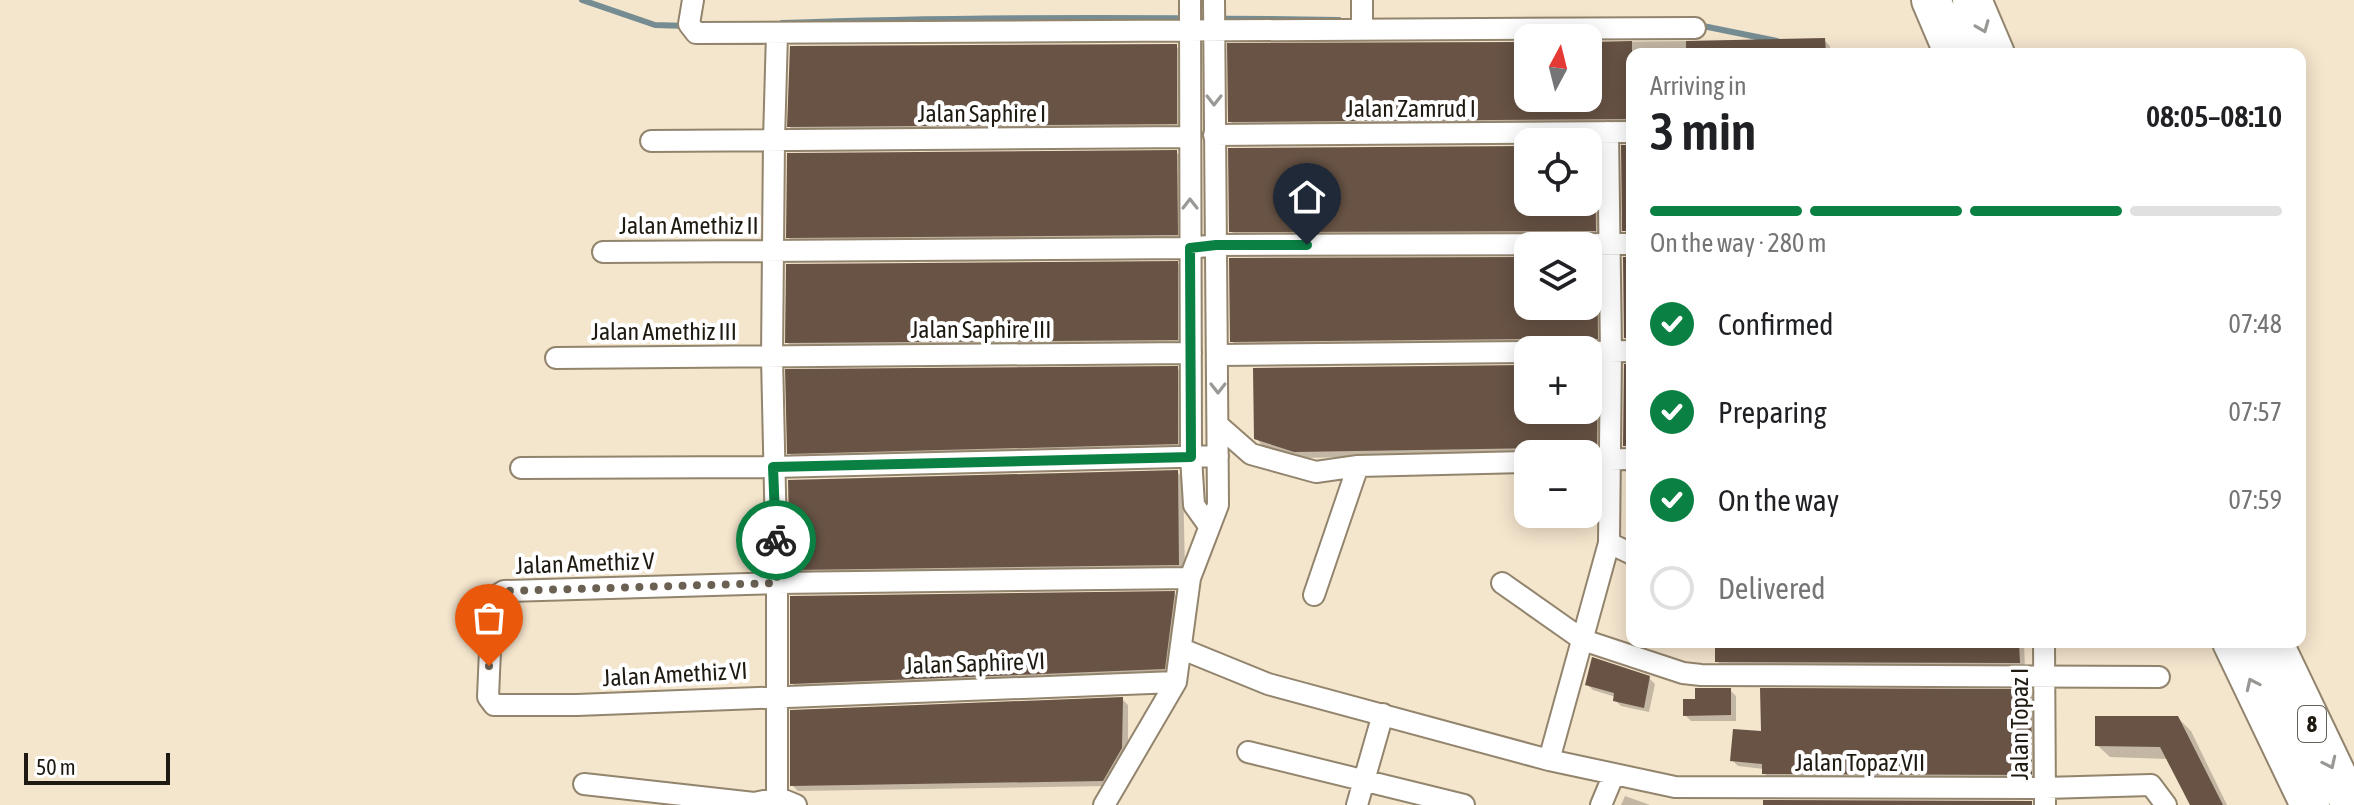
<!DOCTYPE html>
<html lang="en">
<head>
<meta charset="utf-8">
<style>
	:root { --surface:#fff; --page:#f2f2f2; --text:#202124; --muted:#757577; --line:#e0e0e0; --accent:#0b8043 }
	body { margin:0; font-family:"Asap Condensed",sans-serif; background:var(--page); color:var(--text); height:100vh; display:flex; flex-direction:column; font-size:30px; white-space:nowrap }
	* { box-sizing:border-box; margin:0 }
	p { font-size:26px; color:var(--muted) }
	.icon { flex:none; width:44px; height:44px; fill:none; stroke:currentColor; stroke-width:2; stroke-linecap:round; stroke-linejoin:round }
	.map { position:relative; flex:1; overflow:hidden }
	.panel { position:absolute; left:1626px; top:48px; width:680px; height:600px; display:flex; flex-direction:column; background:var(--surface); border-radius:16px; box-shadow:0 4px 20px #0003 }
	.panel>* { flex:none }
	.needle { width:52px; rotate:7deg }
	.tools { position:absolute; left:1514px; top:24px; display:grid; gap:16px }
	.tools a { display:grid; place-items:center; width:88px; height:88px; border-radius:16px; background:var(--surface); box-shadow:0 4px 20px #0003; font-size:40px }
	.scale { position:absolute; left:24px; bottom:20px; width:146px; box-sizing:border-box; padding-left:8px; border:4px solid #1f1a11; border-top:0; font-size:22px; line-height:28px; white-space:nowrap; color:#1f1a11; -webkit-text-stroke:6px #fff; paint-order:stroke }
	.pin { position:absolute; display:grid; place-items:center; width:68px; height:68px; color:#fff; margin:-82px -34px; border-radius:50% 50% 50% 0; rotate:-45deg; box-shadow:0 0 8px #0007 }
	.pin .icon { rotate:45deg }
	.courier { position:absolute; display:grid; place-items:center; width:80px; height:80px; margin:-40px; border:6px solid #0b8043; border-radius:50%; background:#fff; color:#222; box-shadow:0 2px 10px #0007 }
	.headline em { font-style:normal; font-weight:600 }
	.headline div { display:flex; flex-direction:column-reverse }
	.headline { display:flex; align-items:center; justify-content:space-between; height:136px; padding:0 24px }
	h1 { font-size:52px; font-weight:600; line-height:60px }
	.bar { display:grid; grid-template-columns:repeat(4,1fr); gap:12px 8px; align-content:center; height:96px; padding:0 24px }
	.bar i { height:10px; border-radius:6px; background:var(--line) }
	.bar .current { background:var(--accent) }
	.bar p { grid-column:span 4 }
	ol { padding:0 24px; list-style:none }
	li { display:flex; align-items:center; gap:24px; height:88px }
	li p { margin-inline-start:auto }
	li .icon { padding:8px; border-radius:50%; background:var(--accent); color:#fff; stroke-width:4 }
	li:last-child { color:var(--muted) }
	li i { width:44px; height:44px; border:4px solid var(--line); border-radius:50% }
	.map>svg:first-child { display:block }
</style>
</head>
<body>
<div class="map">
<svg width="2354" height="805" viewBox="0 0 2354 805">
	<rect width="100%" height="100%" fill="#f4e5cd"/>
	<path fill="#0003" d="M 1824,40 L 1830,46 L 1831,54 L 1632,54 L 1632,124 L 1236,127 L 1230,121 L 1528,43 L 1528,98 L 1588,98 L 1588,42 Z
		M 1176,46 L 1182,52 L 1182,129 L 795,132 L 789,126 Z
		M 1588,147 L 1594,147 L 1600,153 L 1602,236 L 1237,237 L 1231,231 L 1528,148 L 1528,202 L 1588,202 Z
		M 1176,152 L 1183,158 L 1183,240 L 794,243 L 788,237 Z
		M 1528,259 L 1528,306 L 1588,306 L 1588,259 L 1596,259 L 1602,265 L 1603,344 L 1585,350 L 1543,350 L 1535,344 L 1238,347 L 1232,341 Z
		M 1177,263 L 1183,269 L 1183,345 L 793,348 L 787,342 Z
		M 1588,366 L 1597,367 L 1603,373 L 1602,452 L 1301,458 L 1262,445 L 1256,438 L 1528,367 L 1528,410 L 1588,410 Z
		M 1177,368 L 1183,374 L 1183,449 L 795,459 L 789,453 Z
		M 1177,472 L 1183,478 L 1185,570 L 798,575 L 792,569 Z
		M 1174,593 L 1180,599 L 1170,675 L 798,689 L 792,683 Z
		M 1717,642 L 2024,642 L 2025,669 L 1723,667 L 1717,661 Z
		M 1649,678 L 1655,684 L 1649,712 L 1621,706 L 1615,700 L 1616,697 L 1593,690 L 1587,684 Z
		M 1730,690 L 1736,696 L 1736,721 L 1691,721 L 1685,715 L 1698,701 Z
		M 2030,691 L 2036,697 L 2037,780 L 1770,779 L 1764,773 L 1764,769 L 1738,766 L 1732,760 Z
		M 1122,699 L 1128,705 L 1128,755 L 1109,786 L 798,791 L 792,785 Z
		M 2178,718 L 2191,731 L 2227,805 L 2192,805 L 2168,759 L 2110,757 L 2097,745 Z
		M 1625,796 L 1650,805 L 1621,805 Z"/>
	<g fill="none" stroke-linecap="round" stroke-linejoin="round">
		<path stroke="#758d92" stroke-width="6" d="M 582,0 L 655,25 L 687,26
			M 782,23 C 968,16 1154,17 1339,20
			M 1698,25 L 1777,41"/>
	</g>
	<path fill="#685345" d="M 1825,38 L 1826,54 L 1686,54 L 1686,41 Z
		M 1632,41 L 1632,119 L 1228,122 L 1227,43 L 1528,42 L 1528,98 L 1588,98 L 1588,42 Z
		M 1177,44 L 1177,124 L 787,127 L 790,46 Z
		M 1588,145 L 1595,145 L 1596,231 L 1229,232 L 1228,148 L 1528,146 L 1528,202 L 1588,202 Z
		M 1621,145 L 1632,145 L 1632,231 L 1622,231 Z
		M 1177,150 L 1178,235 L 786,238 L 787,153 Z
		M 1528,257 L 1528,306 L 1588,306 L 1588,257 L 1597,257 L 1598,339 L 1579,343 L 1537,343 L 1528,339 L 1230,342 L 1229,258 Z
		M 1623,257 L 1632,257 L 1632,338 L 1624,338 Z
		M 1178,261 L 1178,340 L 785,343 L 786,264 Z
		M 1624,364 L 1632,364 L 1632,446 L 1623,446 Z
		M 1528,365 L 1528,410 L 1588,410 L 1588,365 L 1598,365 L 1597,447 L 1294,452 L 1254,439 L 1253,368 Z
		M 1178,366 L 1178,444 L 787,454 L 785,369 Z
		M 1178,470 L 1179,565 L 790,570 L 788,480 Z
		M 1175,591 L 1165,669 L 790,684 L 790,596 Z
		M 1715,642 L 2019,642 L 2020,663 L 1715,662 Z
		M 1592,657 L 1650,676 L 1644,708 L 1613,701 L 1614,693 L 1585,685 Z
		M 1695,688 L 1731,688 L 1731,715 L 1683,716 L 1683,699 L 1695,699 Z
		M 1760,688 L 2031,689 L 2032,775 L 1762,774 L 1762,764 L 1730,761 L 1733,729 L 1761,731 Z
		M 1123,697 L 1122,748 L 1103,781 L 790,786 L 790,710 Z
		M 2095,716 L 2178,716 L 2223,805 L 2190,805 L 2160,747 L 2095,746 Z
		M 1763,800 L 2032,801 L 2032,805 L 1763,805 Z"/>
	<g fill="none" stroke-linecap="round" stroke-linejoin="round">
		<defs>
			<path id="street" d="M 693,0 L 689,24 L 696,33 L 1695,28
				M 1190,0 L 1191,457 L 1194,505 L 1209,526
				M 1362,29 L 1362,0
				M 777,33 L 774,140 L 772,357 L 777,583 L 777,792 L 779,798 L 796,805
				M 1214,135 L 1632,132
				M 651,141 L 1190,137
				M 603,252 L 1190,248 L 1216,245 L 1632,244
				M 1588,352 L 1632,351
				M 1218,355 L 1528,352
				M 556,358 L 1191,353
				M 1218,425 L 1251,454 L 1316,472 L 1358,466 L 1528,462
				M 1588,460 L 1632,459
				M 521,468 L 773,467 L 1218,456
				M 1609,543 L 1632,554
				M 1502,583 L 1583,640 L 1683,673 L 1701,675 L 2159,677
				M 1314,595 L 1358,466
				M 2044,642 L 2045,805
				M 1182,649 L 1268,684 L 1549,760 L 1675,787 L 2045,788 L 2151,785 L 2166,805
				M 1176,682 L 577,705 L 494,705 L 488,697 L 492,603 L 496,596 L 504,591 L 777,583 L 1190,578
				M 1248,752 L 1464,805
				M 1549,760 L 1609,543 L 1611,352 L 1608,132
				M 584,784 L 754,803 L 779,798
				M 1104,805 L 1176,682 L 1190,578 L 1218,505 L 1214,0
				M 1357,805 L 1383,714
				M 1601,805 L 1614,774"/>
			<path id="highway" d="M 1931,0 L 1954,54
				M 1972,0 L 1995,54
				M 2232,642 L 2310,805
				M 2273,642 L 2351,805"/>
		</defs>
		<use href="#street" stroke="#92846d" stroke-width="24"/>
		<use href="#highway" stroke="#92846d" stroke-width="42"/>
		<use href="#street" stroke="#fff" stroke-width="20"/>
		<use href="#highway" stroke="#fff" stroke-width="38"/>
	</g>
	<defs><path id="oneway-chevron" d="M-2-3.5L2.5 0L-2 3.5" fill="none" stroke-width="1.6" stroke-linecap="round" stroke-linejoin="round" transform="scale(2)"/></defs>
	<g stroke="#9a9894">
		<use href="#oneway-chevron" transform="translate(1983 27) rotate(68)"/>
		<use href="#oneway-chevron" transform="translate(1214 100) rotate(90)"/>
		<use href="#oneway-chevron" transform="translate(1190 204) rotate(-90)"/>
		<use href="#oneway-chevron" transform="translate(1218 388) rotate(90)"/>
		<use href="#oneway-chevron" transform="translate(2252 684) rotate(-115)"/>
		<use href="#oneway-chevron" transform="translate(2330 763) rotate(65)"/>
	</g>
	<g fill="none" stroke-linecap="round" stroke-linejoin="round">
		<path stroke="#6a6153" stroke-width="8" stroke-dasharray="0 14.4" d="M 489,666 L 492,603 L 496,596 L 504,591 L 777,583 L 776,540"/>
		<path stroke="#0b8043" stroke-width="10" d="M 776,540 L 773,467 L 1191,457 L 1190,248 L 1216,245 L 1307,245"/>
	</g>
	<g text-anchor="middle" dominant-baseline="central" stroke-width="8" stroke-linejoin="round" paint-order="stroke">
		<rect fill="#fff" stroke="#625f58" stroke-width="2" x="2298" y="706" width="28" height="36" rx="6"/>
		<g font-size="22" font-weight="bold" fill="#1f1a11">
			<text x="2312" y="724">8</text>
		</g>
		<g font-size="24" fill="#1f1a11" stroke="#fff">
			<text x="1411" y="108">Jalan Zamrud I</text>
			<text x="982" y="113">Jalan Saphire I</text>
			<text x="689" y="225">Jalan Amethiz II</text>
			<text x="981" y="329">Jalan Saphire III</text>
			<text x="664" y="331">Jalan Amethiz III</text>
			<text transform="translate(585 563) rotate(-2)">Jalan Amethiz V</text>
			<text transform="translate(975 663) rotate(-2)">Jalan Saphire VI</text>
			<text transform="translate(675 674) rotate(-3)">Jalan Amethiz VI</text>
			<text transform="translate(2019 724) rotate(-90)">Jalan Topaz I</text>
			<text x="1860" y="762">Jalan Topaz VII</text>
		</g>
	</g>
</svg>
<div class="tools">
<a><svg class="needle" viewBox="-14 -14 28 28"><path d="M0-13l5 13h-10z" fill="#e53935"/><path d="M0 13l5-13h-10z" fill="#757577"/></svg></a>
<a><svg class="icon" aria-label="locate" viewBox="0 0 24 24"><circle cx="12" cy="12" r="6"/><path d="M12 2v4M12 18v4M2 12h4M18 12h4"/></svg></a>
<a><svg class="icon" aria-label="layers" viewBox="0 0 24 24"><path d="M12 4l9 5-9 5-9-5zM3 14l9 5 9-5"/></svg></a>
<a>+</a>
<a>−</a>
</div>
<div class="scale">50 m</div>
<div class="pin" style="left:489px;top:666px;background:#ea580c"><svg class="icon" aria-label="bag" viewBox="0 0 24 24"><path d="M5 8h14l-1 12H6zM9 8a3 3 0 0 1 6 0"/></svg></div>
<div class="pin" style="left:1307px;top:245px;background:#1f2937"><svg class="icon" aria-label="home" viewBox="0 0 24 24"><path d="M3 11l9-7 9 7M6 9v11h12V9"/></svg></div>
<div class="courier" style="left:776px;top:540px"><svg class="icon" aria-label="bike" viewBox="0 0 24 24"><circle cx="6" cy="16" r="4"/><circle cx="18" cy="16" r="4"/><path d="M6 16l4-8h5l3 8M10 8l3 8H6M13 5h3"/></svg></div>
<section class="panel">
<div class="headline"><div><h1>3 min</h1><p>Arriving in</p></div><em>08:05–08:10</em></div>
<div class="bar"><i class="current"></i><i class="current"></i><i class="current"></i><i></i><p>On the way · 280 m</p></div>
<ol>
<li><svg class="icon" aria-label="check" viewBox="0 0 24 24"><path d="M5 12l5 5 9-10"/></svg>Confirmed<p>07:48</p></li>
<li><svg class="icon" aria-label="check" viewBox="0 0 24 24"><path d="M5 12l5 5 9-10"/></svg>Preparing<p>07:57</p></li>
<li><svg class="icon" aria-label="check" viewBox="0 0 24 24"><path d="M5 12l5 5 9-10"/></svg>On the way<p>07:59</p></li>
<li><i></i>Delivered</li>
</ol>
</section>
</div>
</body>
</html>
